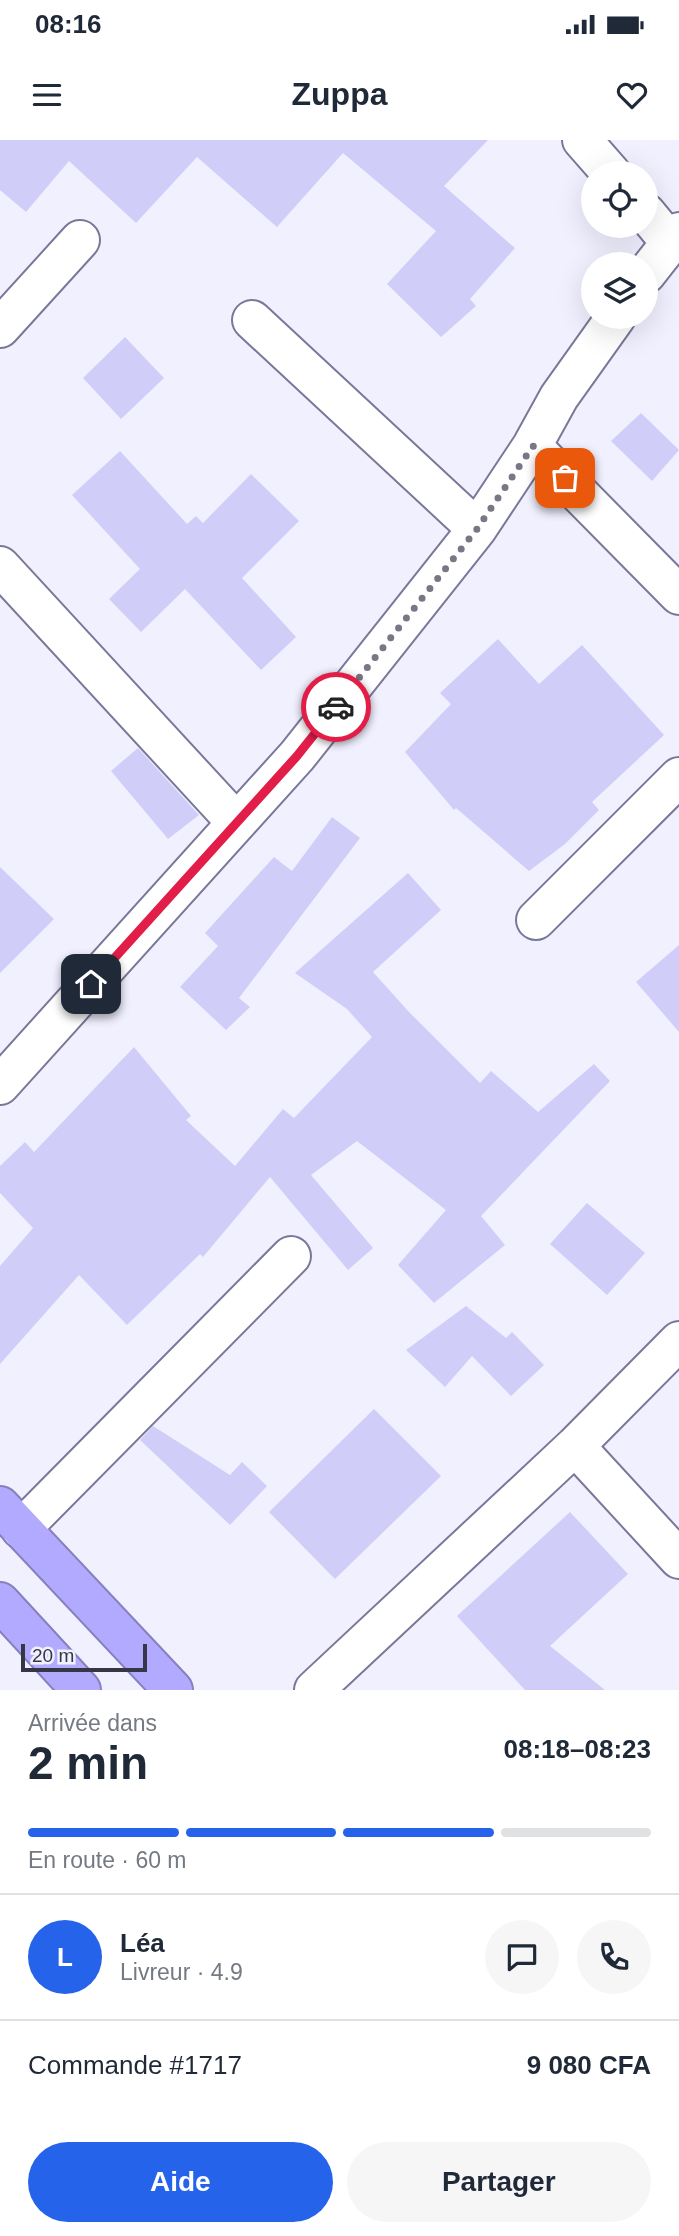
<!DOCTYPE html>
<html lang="fr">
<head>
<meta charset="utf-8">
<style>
	:root { --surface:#fff; --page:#f6f6f7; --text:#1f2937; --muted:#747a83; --line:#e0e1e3; --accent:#2563eb }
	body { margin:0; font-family:Helvetica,sans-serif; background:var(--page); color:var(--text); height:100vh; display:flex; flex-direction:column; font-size:26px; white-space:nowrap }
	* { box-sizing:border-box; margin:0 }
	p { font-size:23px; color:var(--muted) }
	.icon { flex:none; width:38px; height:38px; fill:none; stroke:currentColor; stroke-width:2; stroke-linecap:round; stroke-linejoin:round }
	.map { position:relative; height:1550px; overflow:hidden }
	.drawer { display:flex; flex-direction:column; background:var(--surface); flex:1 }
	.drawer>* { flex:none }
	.controls { position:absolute; left:581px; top:21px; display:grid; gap:14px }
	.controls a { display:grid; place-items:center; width:77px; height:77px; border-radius:50%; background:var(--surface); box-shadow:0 7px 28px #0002; font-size:35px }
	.scale { position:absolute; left:21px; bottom:18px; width:126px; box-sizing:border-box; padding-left:7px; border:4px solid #373645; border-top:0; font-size:19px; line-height:24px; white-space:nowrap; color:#373645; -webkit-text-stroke:5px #f0f0ff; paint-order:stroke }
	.pin { position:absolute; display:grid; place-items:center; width:60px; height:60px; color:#fff; margin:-30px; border-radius:14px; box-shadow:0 4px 10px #0006 }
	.courier { position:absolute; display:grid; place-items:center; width:70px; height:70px; margin:-35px; border:5px solid #e11d48; border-radius:50%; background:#fff; color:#222; box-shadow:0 2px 9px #0007 }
	.overview em { font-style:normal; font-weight:600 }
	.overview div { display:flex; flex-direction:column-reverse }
	.overview { display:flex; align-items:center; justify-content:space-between; height:119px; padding:0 28px }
	h1 { font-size:46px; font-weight:600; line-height:52px }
	.bar { display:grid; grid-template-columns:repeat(4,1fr); gap:10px 7px; align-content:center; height:84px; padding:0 28px }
	.bar i { height:9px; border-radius:5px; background:var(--line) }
	.bar .active { background:var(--accent) }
	.bar p { grid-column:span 4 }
	.line { display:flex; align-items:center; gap:18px; padding:0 28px; border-top:2px solid var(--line) }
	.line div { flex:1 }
	.round { display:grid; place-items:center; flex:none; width:74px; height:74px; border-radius:37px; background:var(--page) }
	.button { display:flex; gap:14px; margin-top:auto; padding:14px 28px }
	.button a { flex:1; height:80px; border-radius:42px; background:var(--accent); color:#fff; font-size:28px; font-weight:600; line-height:80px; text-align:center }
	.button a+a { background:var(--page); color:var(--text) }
	.status { display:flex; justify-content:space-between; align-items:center; height:49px; padding:0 35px; background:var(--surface); direction:ltr }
	.status svg { height:19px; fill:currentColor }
	header { display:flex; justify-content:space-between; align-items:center; height:91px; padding:0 28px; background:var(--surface); font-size:32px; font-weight:600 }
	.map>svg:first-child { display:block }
</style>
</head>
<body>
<div class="status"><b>08:16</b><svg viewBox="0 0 49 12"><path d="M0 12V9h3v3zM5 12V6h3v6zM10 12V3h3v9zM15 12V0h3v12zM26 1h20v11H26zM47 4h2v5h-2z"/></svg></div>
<header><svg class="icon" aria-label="menu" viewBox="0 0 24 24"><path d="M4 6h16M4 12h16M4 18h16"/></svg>Zuppa<svg class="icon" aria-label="heart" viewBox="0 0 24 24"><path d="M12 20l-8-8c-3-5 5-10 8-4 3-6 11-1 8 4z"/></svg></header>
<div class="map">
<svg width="679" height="1550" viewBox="0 0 679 1550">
	<rect width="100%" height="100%" fill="#f0f0ff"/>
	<path fill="#d0cef8" d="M 0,0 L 488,0 L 444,46 L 515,108 L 470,159 L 476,166 L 441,197 L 387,144 L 436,91 L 343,13 L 277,87 L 197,17 L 136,83 L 69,21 L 26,72 L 0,50 Z
		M 125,197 L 164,238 L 121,279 L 83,238 Z
		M 641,273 L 679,310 L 652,341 L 611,301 Z
		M 120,311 L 187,384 L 196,376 L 203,383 L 251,334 L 299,381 L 242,438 L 296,497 L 261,530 L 185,449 L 141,492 L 109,459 L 140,429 L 72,355 Z
		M 498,499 L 539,544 L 582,505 L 664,595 L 592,662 L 599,670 L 565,704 L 529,731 L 456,668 L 454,670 L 405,612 L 451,564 L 440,553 Z
		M 138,608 L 199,675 L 168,699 L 111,631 Z
		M 332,677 L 360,698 L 239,858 L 250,867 L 226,890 L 180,847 L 218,806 L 205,793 L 274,717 L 292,731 Z
		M 0,727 L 54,779 L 0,833 Z
		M 408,733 L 441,770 L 373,832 L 409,872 L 480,943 L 491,931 L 538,972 L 594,924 L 610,941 L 481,1076 L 505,1105 L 434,1163 L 398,1125 L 446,1070 L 357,1001 L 311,1035 L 373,1108 L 348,1130 L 270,1037 L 203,1117 L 200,1114 L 127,1185 L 79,1135 L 0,1224 L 0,1126 L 33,1088 L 0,1053 L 0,1026 L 25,1002 L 34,1012 L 134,907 L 191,976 L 186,980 L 235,1026 L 283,969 L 294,978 L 372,897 L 347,869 L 295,833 Z
		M 679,805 L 679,892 L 636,842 Z
		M 587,1063 L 645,1113 L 607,1155 L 550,1104 Z
		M 466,1166 L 506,1198 L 512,1192 L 544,1225 L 511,1256 L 472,1216 L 445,1247 L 406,1210 Z
		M 374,1269 L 441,1336 L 335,1439 L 269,1372 Z
		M 153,1286 L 230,1335 L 242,1322 L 267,1346 L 230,1385 L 140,1300 Z
		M 570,1372 L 628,1434 L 550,1506 L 605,1550 L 525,1550 L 457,1476 Z"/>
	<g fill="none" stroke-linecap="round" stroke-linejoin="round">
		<defs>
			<path id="street" d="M 582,0 L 611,33
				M 646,73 L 669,101
				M 646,134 L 679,92
				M 252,180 L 477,389
				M 0,188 L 80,100
				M 532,306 L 679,455
				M 0,426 L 236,682
				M 536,780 L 679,637
				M 0,945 L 297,616 L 477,389 L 532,306 L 559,257 L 616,177
				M 575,1306 L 679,1419
				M 21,1389 L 291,1116
				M 314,1550 L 575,1306 L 679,1201"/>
			<path id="highway" d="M 0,1366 L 173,1550
				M 0,1462 L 81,1550"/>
		</defs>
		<use href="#street" stroke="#7a7899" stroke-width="42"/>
		<use href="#highway" stroke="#8681be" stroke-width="42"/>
		<use href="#street" stroke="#fff" stroke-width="38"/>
		<use href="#highway" stroke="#b1aaff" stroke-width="38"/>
	</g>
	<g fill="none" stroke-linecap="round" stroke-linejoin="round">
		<path stroke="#787786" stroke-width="7" stroke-dasharray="0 12.6" d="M 336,567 L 477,389 L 533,306 L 565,338"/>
		<path stroke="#e11d48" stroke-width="9" d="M 91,844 L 297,616 L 336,567"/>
	</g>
</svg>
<div class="controls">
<a><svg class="icon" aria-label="locate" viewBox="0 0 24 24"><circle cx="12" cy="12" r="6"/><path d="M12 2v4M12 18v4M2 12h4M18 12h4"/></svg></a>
<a><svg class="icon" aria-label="layers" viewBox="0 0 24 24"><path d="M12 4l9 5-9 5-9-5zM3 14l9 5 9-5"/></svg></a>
</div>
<div class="scale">20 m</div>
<div class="pin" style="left:565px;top:338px;background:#ea580c"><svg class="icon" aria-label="bag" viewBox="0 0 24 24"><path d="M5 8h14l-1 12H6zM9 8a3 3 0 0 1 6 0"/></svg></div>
<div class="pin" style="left:91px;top:844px;background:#1f2937"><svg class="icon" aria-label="home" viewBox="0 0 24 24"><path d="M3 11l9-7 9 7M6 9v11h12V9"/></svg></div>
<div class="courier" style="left:336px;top:567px"><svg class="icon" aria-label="car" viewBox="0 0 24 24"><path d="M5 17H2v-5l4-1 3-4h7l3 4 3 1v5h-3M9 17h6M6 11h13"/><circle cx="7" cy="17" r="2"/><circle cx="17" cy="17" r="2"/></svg></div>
</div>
<section class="drawer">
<div class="overview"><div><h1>2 min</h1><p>Arrivée dans</p></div><em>08:18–08:23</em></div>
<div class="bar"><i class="active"></i><i class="active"></i><i class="active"></i><i></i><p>En route · 60 m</p></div>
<div class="line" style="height:126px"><b class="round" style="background:var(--accent);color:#fff">L</b><div><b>Léa</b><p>Livreur · 4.9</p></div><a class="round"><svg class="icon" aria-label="chat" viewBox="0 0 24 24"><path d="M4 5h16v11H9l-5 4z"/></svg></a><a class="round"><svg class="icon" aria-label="phone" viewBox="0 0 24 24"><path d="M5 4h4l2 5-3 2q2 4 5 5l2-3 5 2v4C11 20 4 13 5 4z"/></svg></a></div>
<div class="line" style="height:91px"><div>Commande #1717</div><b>9 080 CFA</b></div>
<div class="button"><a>Aide</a><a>Partager</a></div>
</section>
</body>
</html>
